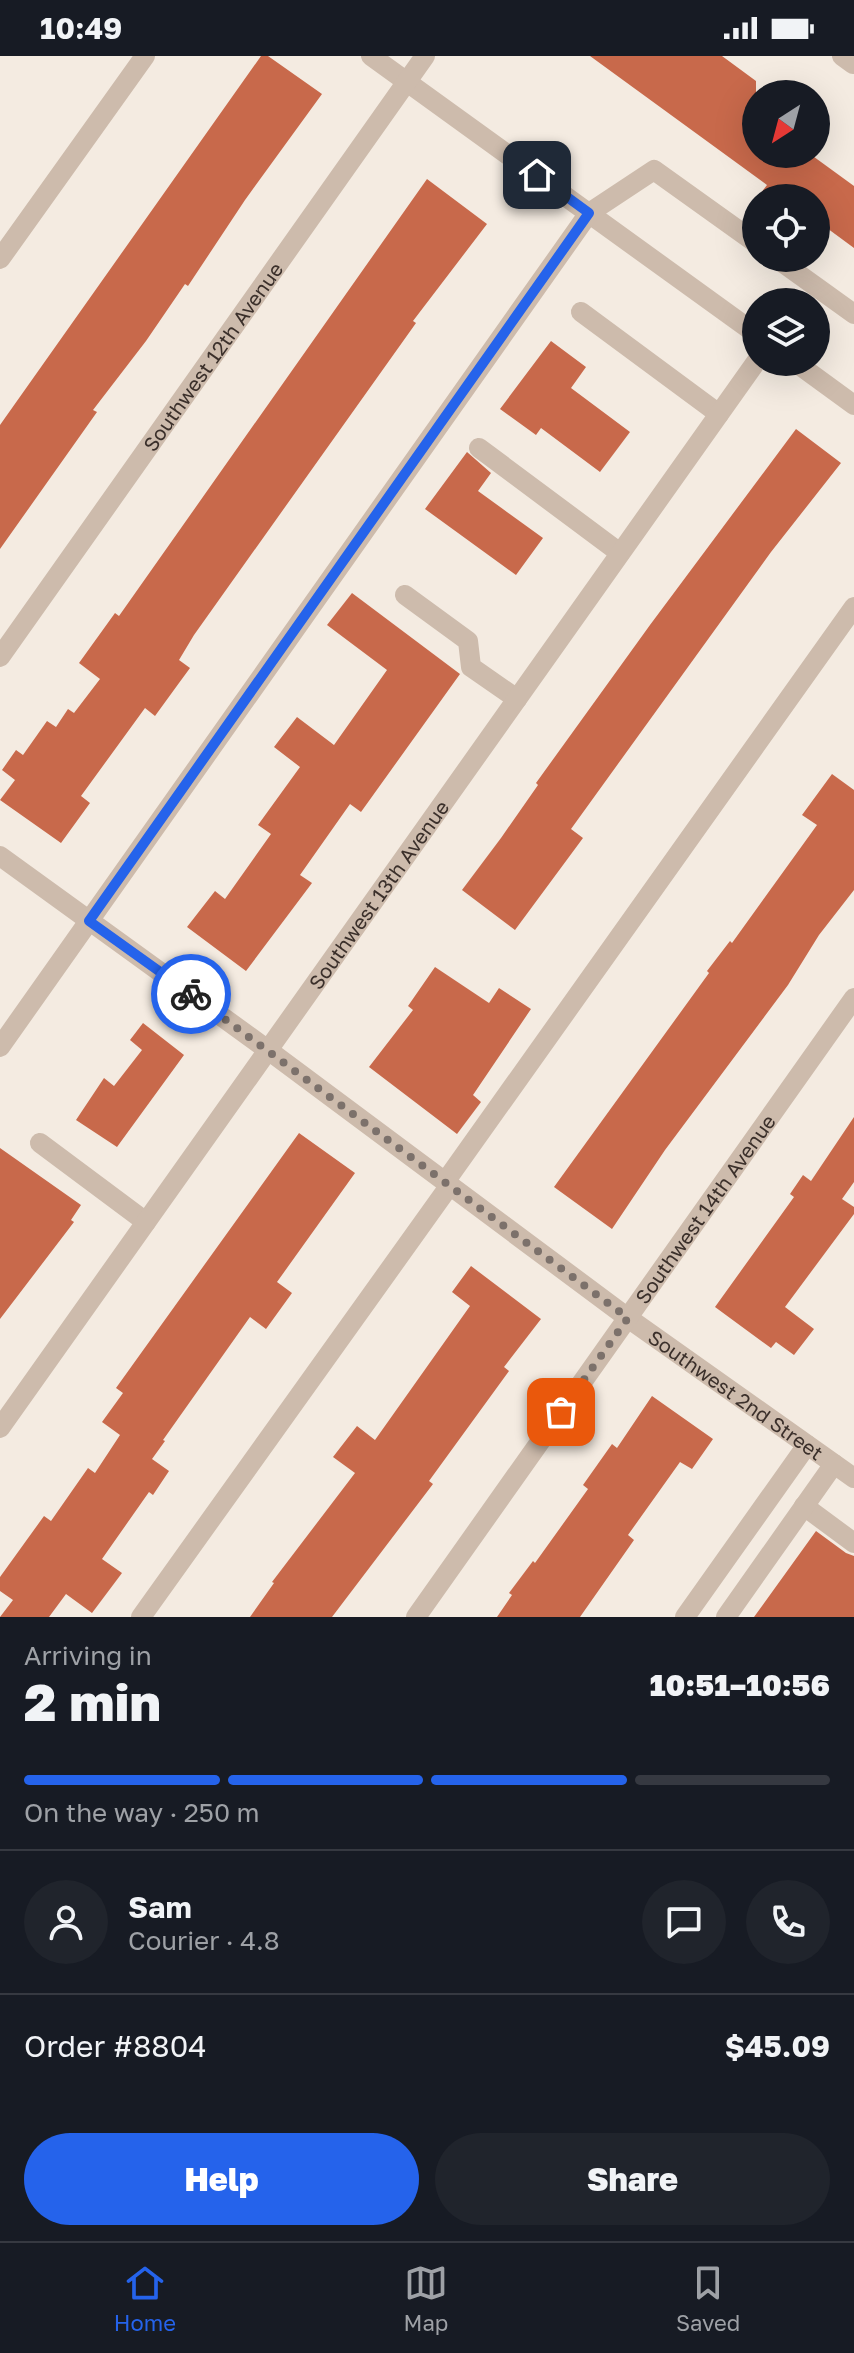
<!DOCTYPE html>
<html lang="en">
<head>
<meta charset="utf-8">
<style>
	:root { --surface:#171b24; --page:#20242c; --text:#f1f3f6; --muted:#9ea1a6; --line:#363941; --accent:#2563eb }
	body { margin:0; font-family:"Golos Text",sans-serif; background:var(--page); color:var(--text); height:100vh; display:flex; flex-direction:column; font-size:30px; white-space:nowrap }
	* { box-sizing:border-box; margin:0 }
	p { font-size:26px; color:var(--muted) }
	.icon { flex:none; width:44px; height:44px; fill:none; stroke:currentColor; stroke-width:2; stroke-linecap:round; stroke-linejoin:round }
	.map { position:relative; height:1561px; overflow:hidden }
	.drawer { display:flex; flex-direction:column; background:var(--surface); flex:1 }
	.drawer>* { flex:none }
	.needle { width:52px; rotate:216deg }
	.controls { position:absolute; left:742px; top:24px; display:grid; gap:16px }
	.controls a { display:grid; place-items:center; width:88px; height:88px; border-radius:50%; background:var(--surface); box-shadow:0 8px 32px #0002; font-size:40px }
	.pin { position:absolute; display:grid; place-items:center; width:68px; height:68px; color:#fff; margin:-34px; border-radius:16px; box-shadow:0 4px 12px #0006 }
	.courier { position:absolute; display:grid; place-items:center; width:80px; height:80px; margin:-40px; border:6px solid #2563eb; border-radius:50%; background:#fff; color:#222; box-shadow:0 2px 10px #0007 }
	.summary em { font-style:normal; font-weight:800 }
	.summary div { display:flex; flex-direction:column-reverse }
	.summary { display:flex; align-items:center; justify-content:space-between; height:136px; padding:0 24px }
	h1 { font-size:52px; font-weight:800; line-height:60px }
	.bar { display:grid; grid-template-columns:repeat(4,1fr); gap:12px 8px; align-content:center; height:96px; padding:0 24px }
	.bar i { height:10px; border-radius:6px; background:var(--line) }
	.bar .active { background:var(--accent) }
	.bar p { grid-column:span 4 }
	.line { display:flex; align-items:center; gap:20px; padding:0 24px; border-top:2px solid var(--line) }
	.line div { flex:1 }
	.round { display:grid; place-items:center; flex:none; width:84px; height:84px; border-radius:42px; background:var(--page) }
	.action { display:flex; gap:16px; margin-top:auto; padding:16px 24px }
	.action a { flex:1; height:92px; border-radius:48px; background:var(--accent); color:#fff; font-size:32px; font-weight:800; line-height:92px; text-align:center }
	.action a+a { background:var(--page); color:var(--text) }
	.status { display:flex; justify-content:space-between; align-items:center; height:56px; padding:0 40px; background:var(--surface); direction:ltr }
	.status svg { height:22px; fill:currentColor }
	.menu { display:flex; justify-content:space-around; align-items:center; height:112px; border-top:2px solid var(--line); background:var(--surface); font-size:22px; color:var(--muted) }
	.menu a { display:grid; justify-items:center; gap:4px }
	.menu .active { color:var(--accent) }
	.map>svg:first-child { display:block }
</style>
</head>
<body>
<div class="status"><b>10:49</b><svg viewBox="0 0 49 12"><path d="M0 12V9h3v3zM5 12V6h3v6zM10 12V3h3v9zM15 12V0h3v12zM26 1h20v11H26zM47 4h2v5h-2z"/></svg></div>
<div class="map">
<svg width="854" height="1561" viewBox="0 0 854 1561">
	<rect width="100%" height="100%" fill="#f4ebe1"/>
	<path fill="#c8694b" d="M 261,0 L 268,0 L 322,38 L 245,144 L 188,230 L 185,228 L 146,285 L 93,354 L 97,356 L 0,493 L 0,369 Z
		M 590,0 L 722,0 L 756,25 L 756,98 L 810,98 L 854,130 L 854,192 L 816,164 L 816,142 L 757,142 L 767,129 Z
		M 427,123 L 487,168 L 413,265 L 416,267 L 194,579 L 179,604 L 190,612 L 179,627 L 155,660 L 145,652 L 81,740 L 90,747 L 61,787 L 0,744 L 15,724 L 2,714 L 16,694 L 23,699 L 47,665 L 56,671 L 68,653 L 74,657 L 100,623 L 79,607 L 115,557 L 119,560 Z
		M 551,285 L 586,311 L 571,332 L 630,376 L 600,416 L 541,372 L 536,379 L 500,353 Z
		M 796,373 L 841,407 L 771,496 L 571,773 L 583,782 L 515,874 L 462,834 L 501,782 L 538,729 L 536,727 L 650,569 Z
		M 467,396 L 491,417 L 478,435 L 543,482 L 516,519 L 425,453 Z
		M 352,537 L 460,618 L 361,756 L 350,748 L 300,819 L 312,827 L 246,915 L 187,871 L 215,835 L 225,843 L 271,778 L 258,769 L 300,711 L 274,691 L 297,661 L 334,689 L 387,614 L 327,569 Z
		M 832,718 L 854,734 L 854,834 L 819,879 L 788,929 L 665,1094 L 612,1173 L 554,1131 L 709,917 L 707,915 L 730,885 L 732,887 L 817,769 L 802,759 Z
		M 435,911 L 489,947 L 499,932 L 531,953 L 473,1039 L 481,1046 L 457,1078 L 369,1011 L 413,954 L 408,950 Z
		M 143,967 L 184,999 L 117,1091 L 76,1064 L 104,1022 L 114,1030 L 142,994 L 130,984 Z
		M 854,1061 L 854,1126 L 842,1143 L 854,1151 L 854,1158 L 785,1251 L 814,1273 L 794,1299 L 776,1286 L 771,1292 L 715,1251 L 794,1141 L 790,1138 L 803,1119 L 811,1125 Z
		M 299,1077 L 355,1117 L 277,1226 L 292,1237 L 266,1273 L 250,1261 L 163,1384 L 165,1385 L 152,1403 L 169,1415 L 153,1439 L 149,1436 L 102,1503 L 122,1517 L 92,1557 L 66,1538 L 49,1561 L 0,1561 L 13,1544 L 0,1535 L 0,1521 L 44,1460 L 51,1465 L 88,1412 L 95,1417 L 120,1379 L 102,1366 L 123,1337 L 116,1332 Z
		M 0,1092 L 81,1149 L 71,1164 L 74,1166 L 0,1263 Z
		M 471,1210 L 541,1263 L 504,1311 L 509,1315 L 429,1425 L 433,1428 L 332,1561 L 250,1561 L 274,1527 L 272,1526 L 355,1417 L 333,1401 L 357,1370 L 375,1384 L 470,1250 L 452,1236 Z
		M 652,1340 L 713,1383 L 692,1413 L 680,1406 L 628,1479 L 634,1484 L 580,1561 L 497,1561 L 512,1539 L 509,1537 L 533,1505 L 535,1507 L 588,1433 L 583,1429 L 612,1388 L 617,1392 Z
		M 816,1475 L 846,1497 L 854,1500 L 854,1561 L 754,1561 Z"/>
	<g fill="none" stroke-linecap="round" stroke-linejoin="round">
		<g stroke="#cdbbac" stroke-width="20">
			<path d="M 371,0 L 756,278"/>
			<path d="M 842,0 L 853,8 L 854,6"/>
			<path d="M 776,202 L 854,258"/>
			<path d="M 0,203 L 145,0"/>
			<path d="M 581,256 L 719,358"/>
			<path d="M 795,306 L 854,349"/>
			<path d="M 479,392 L 620,497"/>
			<path d="M 405,539 L 468,585 L 471,611 L 517,643"/>
			<path id="s1" d="M 0,601 L 425,0"/>
			<path id="s2" d="M 0,800 L 268,994 L 628,1262 L 854,1422"/>
			<path d="M 0,991 L 589,157 L 654,114 L 756,187"/>
			<path d="M 40,1087 L 146,1166"/>
			<path d="M 445,1126 L 854,551"/>
			<path id="s3" d="M 0,1372 L 756,306"/>
			<path d="M 804,1450 L 854,1487"/>
			<path d="M 141,1561 L 450,1129"/>
			<path id="s4" d="M 416,1561 L 854,942"/>
			<path d="M 685,1561 L 807,1389"/>
			<path d="M 726,1561 L 834,1408"/>
		</g>
	</g>
	<g fill="none" stroke-linecap="round" stroke-linejoin="round">
		<path stroke="#7c716b" stroke-width="8" stroke-dasharray="0 14.4" d="M 191,938 L 628,1262 L 561,1356"/>
		<path stroke="#2563eb" stroke-width="10" d="M 191,938 L 89,865 L 589,157 L 537,119"/>
	</g>
	<g text-anchor="middle" dominant-baseline="central" stroke-width="7" stroke-linejoin="round" paint-order="stroke">
		<g font-size="20" fill="#3b302b" stroke="#fbf5ee">
			<text stroke="none"><textPath href="#s1" startOffset="368">Southwest 12th Avenue</textPath></text>
			<text stroke="none"><textPath href="#s3" startOffset="654">Southwest 13th Avenue</textPath></text>
			<text stroke="none"><textPath href="#s4" startOffset="500">Southwest 14th Avenue</textPath></text>
			<text stroke="none"><textPath href="#s2" startOffset="912">Southwest 2nd Street</textPath></text>
		</g>
	</g>
</svg>
<div class="controls">
<a><svg class="needle" viewBox="-14 -14 28 28"><path d="M0-13l5 13h-10z" fill="#e53935"/><path d="M0 13l5-13h-10z" fill="#9ea1a6"/></svg></a>
<a><svg class="icon" aria-label="locate" viewBox="0 0 24 24"><circle cx="12" cy="12" r="6"/><path d="M12 2v4M12 18v4M2 12h4M18 12h4"/></svg></a>
<a><svg class="icon" aria-label="layers" viewBox="0 0 24 24"><path d="M12 4l9 5-9 5-9-5zM3 14l9 5 9-5"/></svg></a>
</div>
<div class="pin" style="left:561px;top:1356px;background:#ea580c"><svg class="icon" aria-label="bag" viewBox="0 0 24 24"><path d="M5 8h14l-1 12H6zM9 8a3 3 0 0 1 6 0"/></svg></div>
<div class="pin" style="left:537px;top:119px;background:#1f2937"><svg class="icon" aria-label="home" viewBox="0 0 24 24"><path d="M3 11l9-7 9 7M6 9v11h12V9"/></svg></div>
<div class="courier" style="left:191px;top:938px"><svg class="icon" aria-label="bike" viewBox="0 0 24 24"><circle cx="6" cy="16" r="4"/><circle cx="18" cy="16" r="4"/><path d="M6 16l4-8h5l3 8M10 8l3 8H6M13 5h3"/></svg></div>
</div>
<section class="drawer">
<div class="summary"><div><h1>2 min</h1><p>Arriving in</p></div><em>10:51–10:56</em></div>
<div class="bar"><i class="active"></i><i class="active"></i><i class="active"></i><i></i><p>On the way · 250 m</p></div>
<div class="line" style="height:144px"><a class="round"><svg class="icon" aria-label="person" viewBox="0 0 24 24"><circle cx="12" cy="8" r="4"/><path d="M4 21q1-7 8-7t8 7"/></svg></a><div><b>Sam</b><p>Courier · 4.8</p></div><a class="round"><svg class="icon" aria-label="chat" viewBox="0 0 24 24"><path d="M4 5h16v11H9l-5 4z"/></svg></a><a class="round"><svg class="icon" aria-label="phone" viewBox="0 0 24 24"><path d="M5 4h4l2 5-3 2q2 4 5 5l2-3 5 2v4C11 20 4 13 5 4z"/></svg></a></div>
<div class="line" style="height:104px"><div>Order #8804</div><b>$45.09</b></div>
<div class="action"><a>Help</a><a>Share</a></div>
</section>
<nav class="menu">
<a class="active"><svg class="icon" aria-label="home" viewBox="0 0 24 24"><path d="M3 11l9-7 9 7M6 9v11h12V9"/></svg>Home</a>
<a><svg class="icon" aria-label="map" viewBox="0 0 24 24"><path d="M3 6l6-2 6 2 6-2v14l-6 2-6-2-6 2zM9 4v14M15 6v14"/></svg>Map</a>
<a><svg class="icon" aria-label="saved" viewBox="0 0 24 24"><path d="M7 4h10v16l-5-4-5 4z"/></svg>Saved</a>
</nav>
</body>
</html>
